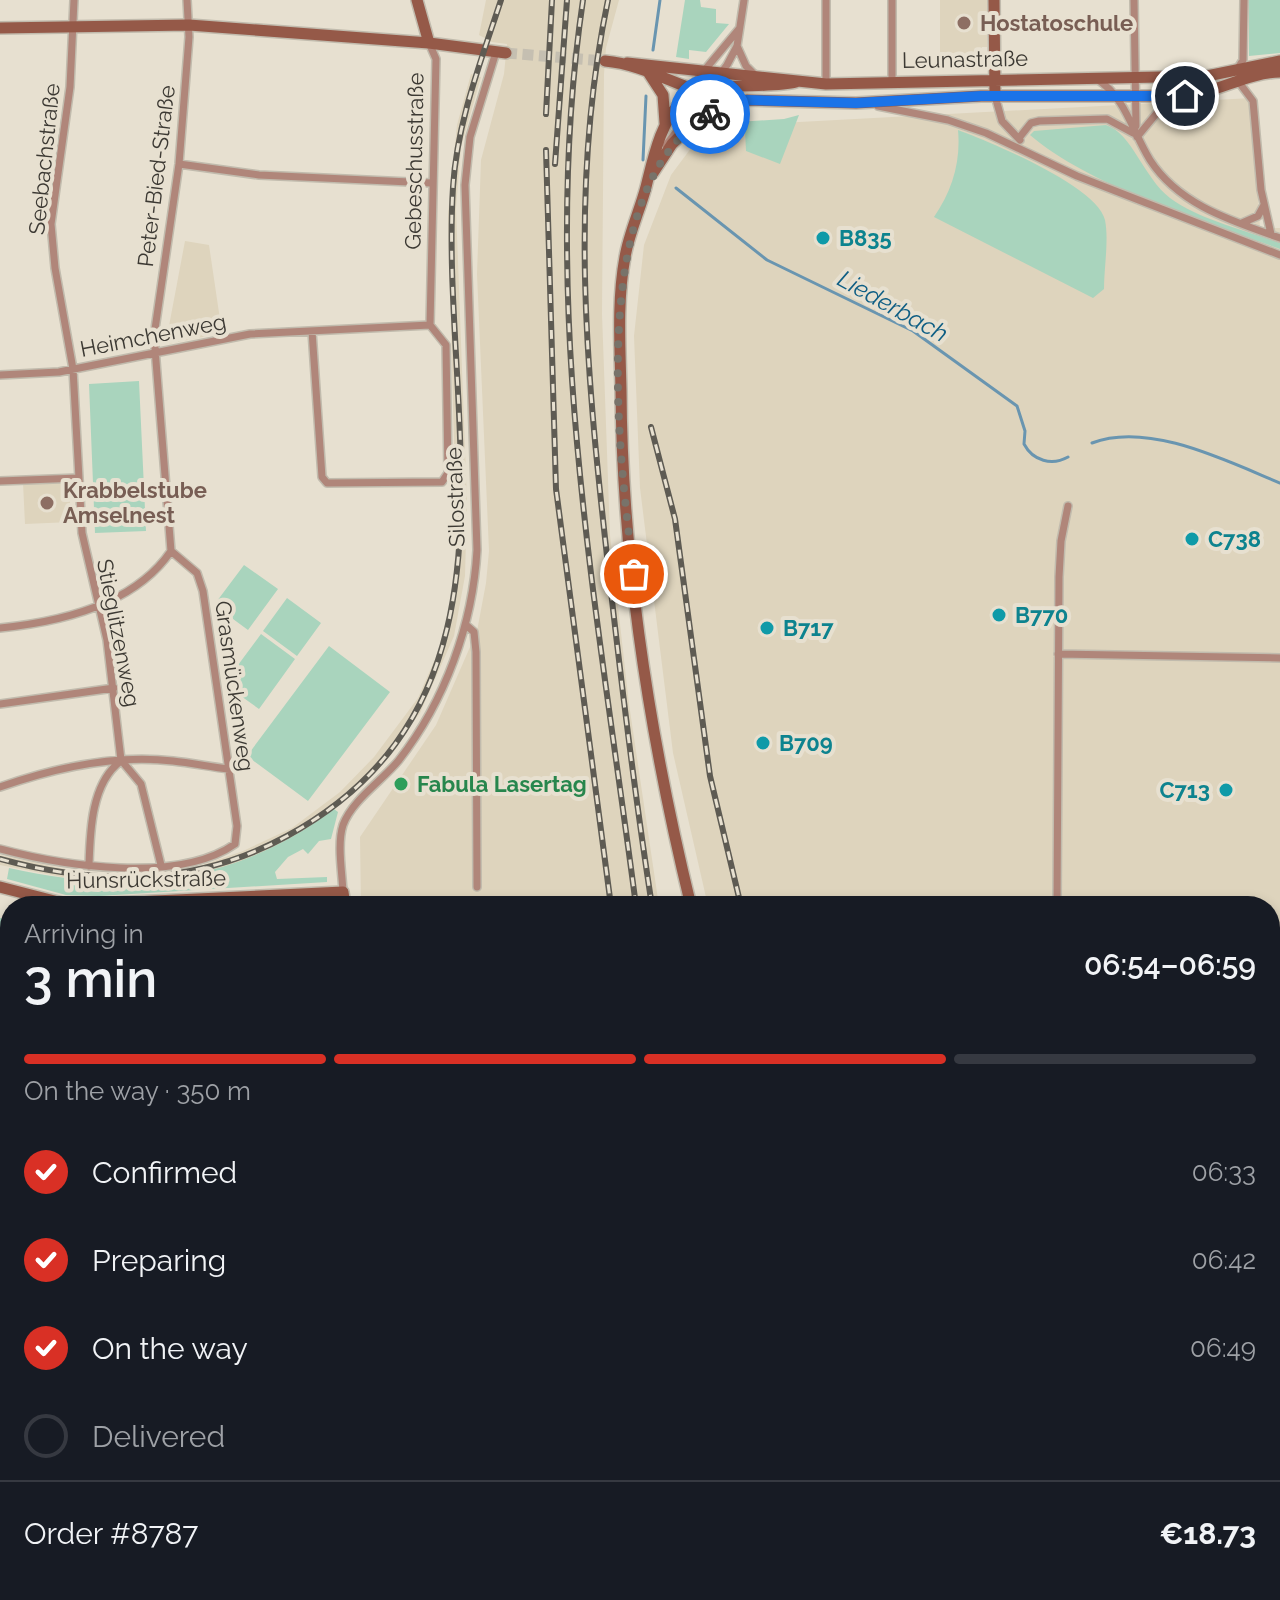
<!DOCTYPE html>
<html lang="en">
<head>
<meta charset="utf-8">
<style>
	:root { --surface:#171b24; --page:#20242c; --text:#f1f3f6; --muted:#9ea1a6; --line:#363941; --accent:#d93025 }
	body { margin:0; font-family:Raleway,sans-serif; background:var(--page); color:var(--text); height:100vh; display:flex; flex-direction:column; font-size:30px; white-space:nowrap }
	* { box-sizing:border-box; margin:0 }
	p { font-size:26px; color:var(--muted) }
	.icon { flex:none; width:44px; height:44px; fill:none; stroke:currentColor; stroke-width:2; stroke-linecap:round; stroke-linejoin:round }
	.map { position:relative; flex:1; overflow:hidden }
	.details { position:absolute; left:0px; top:896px; width:1280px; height:704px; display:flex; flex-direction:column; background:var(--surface); border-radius:32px 32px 0 0; box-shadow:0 4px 12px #0003 }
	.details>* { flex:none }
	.pin { position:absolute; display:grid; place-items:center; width:68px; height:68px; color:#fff; margin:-34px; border:4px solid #fff; border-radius:50%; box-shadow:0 2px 8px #0007 }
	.courier { position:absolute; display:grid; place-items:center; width:80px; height:80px; margin:-40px; border:6px solid #1a73e8; border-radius:50%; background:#fff; color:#222; box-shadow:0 2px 10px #0007 }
	.headline em { font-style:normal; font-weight:600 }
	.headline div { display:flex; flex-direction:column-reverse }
	.headline { display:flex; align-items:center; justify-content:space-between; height:136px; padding:0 24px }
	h1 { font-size:52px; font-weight:600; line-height:60px }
	.bar { display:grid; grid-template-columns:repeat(4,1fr); gap:12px 8px; align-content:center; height:96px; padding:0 24px }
	.bar i { height:10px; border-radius:6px; background:var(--line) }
	.bar .selected { background:var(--accent) }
	.bar p { grid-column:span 4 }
	.line { display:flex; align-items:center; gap:20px; padding:0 24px; border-top:2px solid var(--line) }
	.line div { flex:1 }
	ol { padding:0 24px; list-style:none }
	li { display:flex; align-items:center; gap:24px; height:88px }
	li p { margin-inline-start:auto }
	li .icon { padding:8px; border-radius:50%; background:var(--accent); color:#fff; stroke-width:4 }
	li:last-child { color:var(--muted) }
	li i { width:44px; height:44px; border:4px solid var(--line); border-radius:50% }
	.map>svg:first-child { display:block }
</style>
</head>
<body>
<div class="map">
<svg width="1280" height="1600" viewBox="0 0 1280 1600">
	<rect width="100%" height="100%" fill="#e7e0d0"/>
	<path fill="#ded4bd" d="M 486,0 L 619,0 L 606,48 L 604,74 L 602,314 L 610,535 L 629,704 L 659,906 L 361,906 L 360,837 L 436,725 L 477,631 L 486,583 L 489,551 L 477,274 L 481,160 L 504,74 L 507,44 L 492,42 L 479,35 Z
		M 940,0 L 987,0 L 987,47 L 982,47 L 982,65 L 940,66 Z
		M 471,74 L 481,77 L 461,147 L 456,208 L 467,503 L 465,576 L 454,636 L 420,713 L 371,777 L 334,809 L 306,831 L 262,854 L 213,872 L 149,882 L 83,881 L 0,865 L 0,855 L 84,873 L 156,873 L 191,869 L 243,851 L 292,828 L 340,792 L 374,757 L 418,698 L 439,650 L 451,601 L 457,560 L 448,214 L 457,125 Z
		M 1252,98 L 1260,228 L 1280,228 L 1280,1600 L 880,1600 L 878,1590 L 1270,1590 L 1270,906 L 708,906 L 673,753 L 640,488 L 634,336 L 644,245 L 671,175 L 694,144 L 722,126 Z
		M 185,241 L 209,245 L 222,333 L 168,344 L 166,342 Z
		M 69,481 L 71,522 L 25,524 L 23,483 Z
		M 273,1590 L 473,1590 L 476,1600 L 276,1600 Z
		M 488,1590 L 798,1590 L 801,1600 L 491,1600 Z"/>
	<path fill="#a9d4bd" d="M 685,0 L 700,0 L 701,7 L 716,9 L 716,23 L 729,24 L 706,52 L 689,50 L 689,59 L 676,57 Z
		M 1249,0 L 1280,0 L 1280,53 L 1249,56 Z
		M 799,115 L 780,164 L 746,151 L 745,130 L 737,122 L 784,119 Z
		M 1106,125 C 1132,133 1143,177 1170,198 C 1200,220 1245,230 1280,243 L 1280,249 C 1206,222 1089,186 1030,135 L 1034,131 Z
		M 958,130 C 990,142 1097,186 1105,220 C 1109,240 1104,268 1104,289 L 1093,298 L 934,217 C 952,191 961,162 958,130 Z
		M 139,381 L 146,531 L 95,533 L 89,384 Z
		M 244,565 L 278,589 L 248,630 L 214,605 Z
		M 287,598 L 321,623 L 297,656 L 263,631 Z
		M 261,634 L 295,659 L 259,709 L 224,684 Z
		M 329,646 L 390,692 L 308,801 L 247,756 Z
		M 334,809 L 338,812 L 331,839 L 319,841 L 308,854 L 303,849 L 288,857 L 275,872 L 277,879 L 327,877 L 327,882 L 99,896 L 66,895 L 7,879 L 9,868 C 129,895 235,884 334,809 Z
		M 0,918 L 10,920 L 10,1309 L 0,1249 Z"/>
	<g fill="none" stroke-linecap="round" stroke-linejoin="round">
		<path stroke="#6995b0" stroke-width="3" d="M 653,50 L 660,0
			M 643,160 L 646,96
			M 676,188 L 767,260 L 913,331 L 1017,406 L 1025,431 L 1024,444 C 1033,461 1052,466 1068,457
			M 1092,443 C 1148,421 1227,461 1280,483"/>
		<path stroke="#c5bfb1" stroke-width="11" stroke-dasharray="11 5.5" stroke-linecap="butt" d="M 506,53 L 605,61"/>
		<defs>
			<path id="street" d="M 74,0 L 70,87 L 51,224 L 55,268 L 73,369 L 82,533 L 107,640 L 121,760 L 141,784 L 161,865
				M 826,0 L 826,84
				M 1134,0 L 1136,126
				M 429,43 L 436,59 L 430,325
				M 737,46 L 746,66 L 754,74
				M 1238,68 L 1243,60 L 1244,0
				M 1097,79 C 1126,98 1132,131 1150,160 C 1179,205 1232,221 1280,238
				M 892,81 L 892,0
				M 1238,81 L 1253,101 L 1261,190 L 1271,234
				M 688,90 L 739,29
				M 995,96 L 1002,121 L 1020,140
				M 878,106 L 948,120 L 986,133 L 1077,176 L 1280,255
				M 1137,137 L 1171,96
				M 1019,138 L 1031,123 L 1039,121 L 1107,119 L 1133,133
				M 666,145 L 727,65 L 737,46 L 744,0
				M 179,164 L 259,175 L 431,183
				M 1242,223 L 1258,216 L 1264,205
				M 312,331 L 322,477 L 327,483 L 442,482 L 448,473 L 446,345 L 430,325
				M 0,375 L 59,372 L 250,334 L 430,325
				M 0,481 L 79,478
				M 466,625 L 474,632 L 476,652 L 477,887
				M 0,628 C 60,622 135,604 171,551
				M 1058,654 L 1280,658
				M 0,704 L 114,688
				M 0,787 C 54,768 115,754 173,761 C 192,763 211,767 229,769
				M 0,849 C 64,866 178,884 235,844 L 237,826 L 203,591 L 197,573 L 171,551 L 154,336 L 179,164 L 189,37 L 187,0
				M 89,866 C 90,832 91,783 121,761
				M 343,892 C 342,871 337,844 343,825 C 352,800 383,780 399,760 C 445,701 473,624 477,550 L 465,185 L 470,137 L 496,52
				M 1057,906 L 1059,577 L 1061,541 L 1068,506
				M 1277,1247 L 1280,1112
				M 1270,1419 L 1280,1419
				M 702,1590 L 704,1600
				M 1259,1600 L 1259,1590"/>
			<path id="secondary" d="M 417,0 L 429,43
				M 994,0 L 995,96
				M 0,28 L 189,25 L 429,43 L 506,53
				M 605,61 C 652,65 691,97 738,100
				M 627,63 L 826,84 L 1207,76 L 1280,61
				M 648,72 L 663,95 L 665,123
				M 653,173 L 672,144 L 689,127 L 715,111 L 747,100 L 856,103 L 981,96 L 1185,96 C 1219,92 1246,73 1280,72
				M 0,887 L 70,905 L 343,892 L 345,906
				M 691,906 C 650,738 622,563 621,390 C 620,346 617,300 625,257 C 629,233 640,210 646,187 C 653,159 661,119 684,99 C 705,79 766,90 796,82
				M 481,1590 L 484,1600
				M 830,1590 L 833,1600
				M 857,1590 L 859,1600"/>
		</defs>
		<use href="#street" stroke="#c1bbad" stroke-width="10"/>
		<use href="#secondary" stroke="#c1bbad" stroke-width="14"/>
		<use href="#street" stroke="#b0867a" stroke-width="7"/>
		<use href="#secondary" stroke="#955948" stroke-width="11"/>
		<defs>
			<path id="rail" d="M 583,0 C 538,304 597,605 636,906
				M 608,0 C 569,186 586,369 607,556 C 620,673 634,790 652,906
				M 546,114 L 552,0
				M 546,150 L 556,489 L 611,906
				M 555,164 L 567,0
				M 651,427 L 675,519 L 710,776 L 741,906
				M 0,859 C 99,886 195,886 287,836 C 539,699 439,415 453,187 C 457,122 481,61 501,0
				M 748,1590 L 750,1600
				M 772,1590 L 775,1600
				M 788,1590 L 790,1600"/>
		</defs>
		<use href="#rail" stroke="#5e5b53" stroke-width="6"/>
		<use href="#rail" stroke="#e7e0d0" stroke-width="3" stroke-dasharray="9" stroke-linecap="butt"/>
	</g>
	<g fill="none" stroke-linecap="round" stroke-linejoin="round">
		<path stroke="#78736a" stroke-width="8" stroke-dasharray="0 14.4" d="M 634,574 C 618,453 585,185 710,114"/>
		<path stroke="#1a73e8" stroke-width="10" d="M 710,114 L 747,100 L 856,103 L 981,96 L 1185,96"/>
	</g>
	<g fill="#8d6e63" stroke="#e7e0d0" stroke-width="3">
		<circle cx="964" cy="23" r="8"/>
		<circle cx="47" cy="503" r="8"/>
	</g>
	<g fill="#0f9aa8" stroke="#e7e0d0" stroke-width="3">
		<circle cx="823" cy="238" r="8"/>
		<circle cx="1192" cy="539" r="8"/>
		<circle cx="999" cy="615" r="8"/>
		<circle cx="767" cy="628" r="8"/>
		<circle cx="763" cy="743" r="8"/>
		<circle cx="1226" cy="790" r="8"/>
	</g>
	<circle fill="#2e9e5b" stroke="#e7e0d0" stroke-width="3" cx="401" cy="784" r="8"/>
	<g text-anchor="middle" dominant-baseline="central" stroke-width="8" stroke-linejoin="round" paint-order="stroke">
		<g font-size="22" font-weight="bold" fill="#785e54" stroke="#e7e0d0" text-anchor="start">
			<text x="980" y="23">Hostatoschule</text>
			<text x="63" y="490">Krabbelstube<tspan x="63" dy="25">Amselnest</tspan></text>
		</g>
		<g font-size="22" fill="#3c3933" stroke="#e7e0d0">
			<text transform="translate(965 59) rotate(-1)">Leunastraße</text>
			<text transform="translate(44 159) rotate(-84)">Seebachstraße</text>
			<text transform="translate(414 161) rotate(-89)">Gebeschusstraße</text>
			<text transform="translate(156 176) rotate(-83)">Peter-Bied-Straße</text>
			<text transform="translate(153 335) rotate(-11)">Heimchenweg</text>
			<text transform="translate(455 497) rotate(-92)">Silostraße</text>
			<text transform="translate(119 633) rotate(79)">Stieglitzenweg</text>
			<text transform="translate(235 686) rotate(82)">Grasmückenweg</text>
			<text transform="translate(146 879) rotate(-1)">Hunsrückstraße</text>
		</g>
		<g font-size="22" font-weight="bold" fill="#0d838f" stroke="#e7e0d0" text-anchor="start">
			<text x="839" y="238">B835</text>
			<text x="1208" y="539">C738</text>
			<text x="1015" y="615">B770</text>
			<text x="783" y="628">B717</text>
			<text x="779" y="743">B709</text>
			<text x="1210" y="790" text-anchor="end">C713</text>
		</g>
		<g font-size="22" font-weight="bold" fill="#27864d" stroke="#e7e0d0" text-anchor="start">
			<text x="417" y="784">Fabula Lasertag</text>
		</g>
		<g font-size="24" font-style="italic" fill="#0f5e84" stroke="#e7e0d0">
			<text transform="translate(893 306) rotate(29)">Liederbach</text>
		</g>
	</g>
</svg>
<div class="pin" style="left:634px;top:574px;background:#ea580c"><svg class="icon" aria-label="bag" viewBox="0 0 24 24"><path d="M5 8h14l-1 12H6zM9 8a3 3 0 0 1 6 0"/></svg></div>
<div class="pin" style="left:1185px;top:96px;background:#1f2937"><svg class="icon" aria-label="home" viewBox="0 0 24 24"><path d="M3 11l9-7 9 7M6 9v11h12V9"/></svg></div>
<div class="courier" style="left:710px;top:114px"><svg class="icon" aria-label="bike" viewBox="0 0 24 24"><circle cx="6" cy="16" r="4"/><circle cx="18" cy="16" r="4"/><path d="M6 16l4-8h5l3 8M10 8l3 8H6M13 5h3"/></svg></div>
<section class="details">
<div class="headline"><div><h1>3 min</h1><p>Arriving in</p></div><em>06:54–06:59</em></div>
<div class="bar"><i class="selected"></i><i class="selected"></i><i class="selected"></i><i></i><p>On the way · 350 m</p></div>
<ol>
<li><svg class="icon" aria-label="check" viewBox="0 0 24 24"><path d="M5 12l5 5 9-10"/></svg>Confirmed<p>06:33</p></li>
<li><svg class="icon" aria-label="check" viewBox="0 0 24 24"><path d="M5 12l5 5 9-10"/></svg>Preparing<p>06:42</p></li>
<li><svg class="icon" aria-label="check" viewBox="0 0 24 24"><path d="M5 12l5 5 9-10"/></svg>On the way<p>06:49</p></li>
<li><i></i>Delivered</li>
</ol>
<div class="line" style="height:104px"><div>Order #8787</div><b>€18.73</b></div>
</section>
</div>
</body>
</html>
